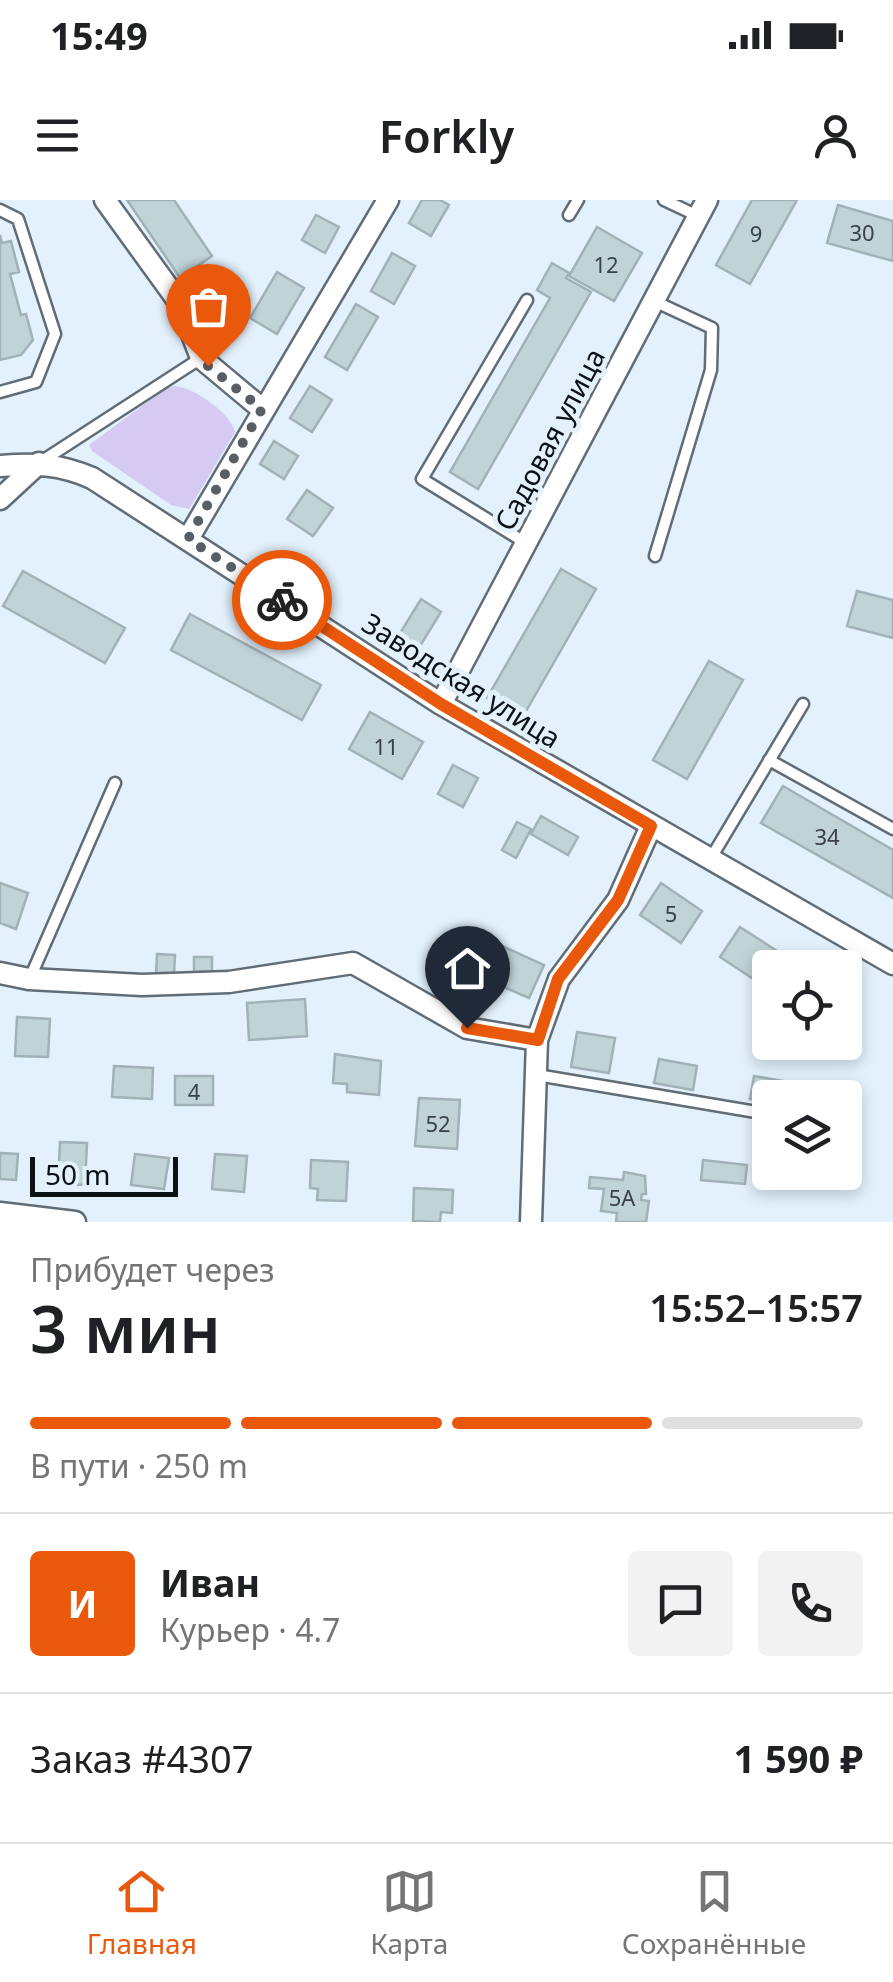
<!DOCTYPE html>
<html lang="ru">
<head>
<meta charset="utf-8">
<style>
	:root { --surface:#fff; --page:#f2f2f2; --text:#202124; --muted:#757577; --line:#e0e0e0; --accent:#ea580c }
	body { margin:0; font-family:"Noto Sans",sans-serif; background:var(--page); color:var(--text); height:100vh; display:flex; flex-direction:column; font-size:38px; white-space:nowrap }
	* { box-sizing:border-box; margin:0 }
	p { font-size:32px; color:var(--muted) }
	.icon { flex:none; width:55px; height:55px; fill:none; stroke:currentColor; stroke-width:2; stroke-linecap:round; stroke-linejoin:round }
	.map { position:relative; height:1022px; overflow:hidden }
	.details { display:flex; flex-direction:column; background:var(--surface); flex:1 }
	.details>* { flex:none }
	.fabs { position:absolute; left:752px; top:750px; display:grid; gap:20px }
	.fabs a { display:grid; place-items:center; width:110px; height:110px; border-radius:10px; background:var(--surface); box-shadow:0 5px 15px #0003; font-size:50px }
	.scale { position:absolute; left:30px; bottom:25px; width:148px; box-sizing:border-box; padding-left:10px; border:5px solid #0c1114; border-top:0; font-size:28px; line-height:35px; white-space:nowrap; color:#0c1114; -webkit-text-stroke:8px #e3f1fc; paint-order:stroke }
	.pin { position:absolute; display:grid; place-items:center; width:85px; height:85px; color:#fff; margin:-102px -42px; border-radius:50% 50% 50% 0; rotate:-45deg; box-shadow:0 0 10px #0007 }
	.pin .icon { rotate:45deg }
	.courier { position:absolute; display:grid; place-items:center; width:100px; height:100px; margin:-50px; border:8px solid #ea580c; border-radius:50%; background:#fff; color:#222; box-shadow:0 2px 12px #0007 }
	.summary em { font-style:normal; font-weight:600 }
	.summary div { display:flex; flex-direction:column-reverse }
	.summary { display:flex; align-items:center; justify-content:space-between; height:170px; padding:0 30px }
	h1 { font-size:65px; font-weight:600; line-height:75px }
	.bar { display:grid; grid-template-columns:repeat(4,1fr); gap:15px 10px; align-content:center; height:120px; padding:0 30px }
	.bar i { height:12px; border-radius:8px; background:var(--line) }
	.bar .current { background:var(--accent) }
	.bar p { grid-column:span 4 }
	.line { display:flex; align-items:center; gap:25px; padding:0 30px; border-top:2px solid var(--line) }
	.line div { flex:1 }
	.round { display:grid; place-items:center; flex:none; width:105px; height:105px; border-radius:10px; background:var(--page) }
	.status { display:flex; justify-content:space-between; align-items:center; height:70px; padding:0 50px; background:var(--surface); direction:ltr }
	.status svg { height:28px; fill:currentColor }
	header { display:flex; justify-content:space-between; align-items:center; height:130px; padding:0 30px; background:var(--surface); font-size:45px; font-weight:600 }
	.tab-bar { display:flex; justify-content:space-around; align-items:center; height:140px; border-top:2px solid var(--line); background:var(--surface); font-size:28px; color:var(--muted) }
	.tab-bar a { display:grid; justify-items:center; gap:5px }
	.tab-bar .current { color:var(--accent) }
	.map>svg:first-child { display:block }
</style>
</head>
<body>
<div class="status"><b>15:49</b><svg viewBox="0 0 49 12"><path d="M0 12V9h3v3zM5 12V6h3v6zM10 12V3h3v9zM15 12V0h3v12zM26 1h20v11H26zM47 4h2v5h-2z"/></svg></div>
<header><svg class="icon" aria-label="menu" viewBox="0 0 24 24"><path d="M4 6h16M4 12h16M4 18h16"/></svg>Forkly<svg class="icon" aria-label="person" viewBox="0 0 24 24"><circle cx="12" cy="8" r="4"/><path d="M4 21q1-7 8-7t8 7"/></svg></header>
<div class="map">
<svg width="893" height="1022" viewBox="0 0 893 1022">
	<rect width="100%" height="100%" fill="#e3f1fc"/>
	<path fill="#d5cbf2" d="M 175,186 C 195,188 230,213 235,232 L 189,309 L 171,305 L 92,251 L 89,245 L 165,189 Z"/>
	<path fill="#c0d3d7" stroke="#a0b2b6" stroke-width="2.5" d="M 127,0 L 174,0 L 212,56 L 180,78 Z
		M 422,0 L 440,0 L 449,5 L 431,36 L 409,23 Z
		M 752,0 L 797,0 L 750,84 L 716,65 Z
		M 838,5 L 893,21 L 893,61 L 827,43 Z
		M 316,15 L 339,27 L 325,53 L 302,40 Z
		M 597,27 L 642,53 L 614,101 L 569,76 Z
		M 0,35 L 2,43 L 11,41 L 19,72 L 10,74 L 21,115 L 26,114 L 33,140 L 21,155 L 0,160 Z
		M 392,53 L 415,66 L 394,104 L 371,91 Z
		M 552,63 L 569,73 L 566,78 L 591,92 L 478,289 L 450,272 L 550,98 L 537,90 Z
		M 277,72 L 304,88 L 277,134 L 250,118 Z
		M 356,104 L 378,117 L 347,170 L 325,157 Z
		M 310,186 L 332,200 L 312,232 L 290,218 Z
		M 274,241 L 298,256 L 284,279 L 260,264 Z
		M 307,290 L 333,308 L 313,336 L 287,319 Z
		M 561,369 L 596,389 L 522,518 L 487,498 Z
		M 23,371 L 125,428 L 105,463 L 3,406 Z
		M 857,391 L 893,400 L 893,438 L 847,426 Z
		M 421,399 L 441,412 L 417,451 L 397,438 Z
		M 190,414 L 321,485 L 302,520 L 171,450 Z
		M 709,461 L 743,480 L 687,579 L 653,560 Z
		M 370,512 L 423,542 L 402,579 L 349,549 Z
		M 453,565 L 478,578 L 463,607 L 438,594 Z
		M 783,586 L 893,650 L 893,698 L 761,623 Z
		M 541,616 L 578,637 L 568,655 L 531,634 Z
		M 517,622 L 531,629 L 516,658 L 502,650 Z
		M 0,683 L 28,693 L 16,729 L 0,723 Z
		M 661,683 L 702,711 L 681,743 L 640,715 Z
		M 740,727 L 800,766 L 799,768 L 770,768 L 770,790 L 720,757 Z
		M 500,745 L 544,765 L 529,798 L 485,779 Z
		M 157,754 L 175,755 L 174,774 L 156,774 Z
		M 194,757 L 212,757 L 212,772 L 194,772 Z
		M 305,799 L 307,836 L 249,840 L 247,803 Z
		M 17,817 L 50,819 L 48,857 L 15,856 Z
		M 577,832 L 615,838 L 609,873 L 571,867 Z
		M 335,854 L 381,861 L 379,895 L 347,892 L 347,884 L 333,883 Z
		M 659,859 L 697,866 L 693,890 L 654,883 Z
		M 114,866 L 153,868 L 152,899 L 112,897 Z
		M 175,876 L 213,876 L 213,905 L 175,905 Z
		M 754,876 L 783,881 L 781,898 L 770,898 L 770,903 L 750,899 Z
		M 419,898 L 460,900 L 457,949 L 415,946 Z
		M 60,942 L 87,943 L 85,985 L 58,984 Z
		M 0,953 L 18,954 L 16,980 L 0,979 Z
		M 135,954 L 169,958 L 164,989 L 131,985 Z
		M 215,954 L 247,956 L 244,992 L 212,989 Z
		M 311,960 L 348,962 L 346,1001 L 317,1000 L 318,989 L 310,988 Z
		M 703,960 L 747,965 L 745,984 L 701,980 Z
		M 624,972 L 645,976 L 646,994 L 642,994 L 641,1000 L 649,1001 L 646,1022 L 616,1022 L 617,1013 L 601,1011 L 604,989 L 589,988 L 590,977 L 623,980 Z
		M 414,988 L 453,990 L 452,1013 L 441,1012 L 440,1022 L 413,1021 Z"/>
	<g fill="none" stroke-linecap="round" stroke-linejoin="round">
		<defs>
			<path id="service" d="M 664,0 L 698,16
				M 0,10 L 18,19 L 55,134 L 36,182 L 0,192
				M 569,15 L 578,0
				M 654,101 L 712,128 L 711,170 L 655,356
				M 39,263 L 201,158
				M 526,343 L 422,279 L 527,100
				M 769,560 L 893,629
				M 711,658 L 803,504
				M 30,778 L 115,583
				M 537,875 L 762,913"/>
			<path id="minor" d="M 105,0 L 181,105 L 201,158 L 262,209
				M 0,266 C 34,263 60,264 92,278 L 441,504 L 893,764
				M 0,299 L 39,263
				M 188,339 L 388,0
				M 441,504 L 707,0
				M 0,773 L 29,779 L 142,785 L 229,782 L 353,763 L 467,828 L 537,840
				M 0,1013 L 75,1022
				M 531,1022 L 537,840 L 559,779 L 618,700 L 651,626"/>
		</defs>
		<use href="#service" stroke="#606c76" stroke-width="15"/>
		<use href="#minor" stroke="#606c76" stroke-width="25"/>
		<use href="#service" stroke="#fff" stroke-width="10"/>
		<use href="#minor" stroke="#fff" stroke-width="20"/>
	</g>
	<g fill="none" stroke-linecap="round" stroke-linejoin="round">
		<path stroke="#575f65" stroke-width="10" stroke-dasharray="0 18" d="M 208,166 L 262,209 L 188,339 L 282,400"/>
		<path stroke="#ea580c" stroke-width="12" d="M 282,400 L 441,504 L 651,626 L 618,700 L 558,779 L 538,840 L 467,828"/>
	</g>
	<g text-anchor="middle" dominant-baseline="central" stroke-width="10" stroke-linejoin="round" paint-order="stroke">
		<g font-size="22" fill="#394245">
			<text x="862" y="32">30</text>
			<text x="756" y="33">9</text>
			<text x="606" y="64">12</text>
			<text x="386" y="546">11</text>
			<text x="827" y="636">34</text>
			<text x="671" y="713">5</text>
			<text x="194" y="891">4</text>
			<text x="438" y="923">52</text>
			<text x="622" y="997">5А</text>
		</g>
		<g font-size="28" fill="#0c1114" stroke="#e3f1fc">
			<text transform="translate(549 239) rotate(-62)">Садовая улица</text>
			<text transform="translate(462 480) rotate(32)">Заводская улица</text>
		</g>
	</g>
</svg>
<div class="fabs">
<a><svg class="icon" aria-label="locate" viewBox="0 0 24 24"><circle cx="12" cy="12" r="6"/><path d="M12 2v4M12 18v4M2 12h4M18 12h4"/></svg></a>
<a><svg class="icon" aria-label="layers" viewBox="0 0 24 24"><path d="M12 4l9 5-9 5-9-5zM3 14l9 5 9-5"/></svg></a>
</div>
<div class="scale">50 m</div>
<div class="pin" style="left:208px;top:166px;background:#ea580c"><svg class="icon" aria-label="bag" viewBox="0 0 24 24"><path d="M5 8h14l-1 12H6zM9 8a3 3 0 0 1 6 0"/></svg></div>
<div class="pin" style="left:467px;top:828px;background:#1f2937"><svg class="icon" aria-label="home" viewBox="0 0 24 24"><path d="M3 11l9-7 9 7M6 9v11h12V9"/></svg></div>
<div class="courier" style="left:282px;top:400px"><svg class="icon" aria-label="bike" viewBox="0 0 24 24"><circle cx="6" cy="16" r="4"/><circle cx="18" cy="16" r="4"/><path d="M6 16l4-8h5l3 8M10 8l3 8H6M13 5h3"/></svg></div>
</div>
<section class="details">
<div class="summary"><div><h1>3 мин</h1><p>Прибудет через</p></div><em>15:52–15:57</em></div>
<div class="bar"><i class="current"></i><i class="current"></i><i class="current"></i><i></i><p>В пути · 250 m</p></div>
<div class="line" style="height:180px"><b class="round" style="background:var(--accent);color:#fff">И</b><div><b>Иван</b><p>Курьер · 4.7</p></div><a class="round"><svg class="icon" aria-label="chat" viewBox="0 0 24 24"><path d="M4 5h16v11H9l-5 4z"/></svg></a><a class="round"><svg class="icon" aria-label="phone" viewBox="0 0 24 24"><path d="M5 4h4l2 5-3 2q2 4 5 5l2-3 5 2v4C11 20 4 13 5 4z"/></svg></a></div>
<div class="line" style="height:130px"><div>Заказ #4307</div><b>1 590 ₽</b></div>
</section>
<nav class="tab-bar">
<a class="current"><svg class="icon" aria-label="home" viewBox="0 0 24 24"><path d="M3 11l9-7 9 7M6 9v11h12V9"/></svg>Главная</a>
<a><svg class="icon" aria-label="map" viewBox="0 0 24 24"><path d="M3 6l6-2 6 2 6-2v14l-6 2-6-2-6 2zM9 4v14M15 6v14"/></svg>Карта</a>
<a><svg class="icon" aria-label="saved" viewBox="0 0 24 24"><path d="M7 4h10v16l-5-4-5 4z"/></svg>Сохранённые</a>
</nav>
</body>
</html>
